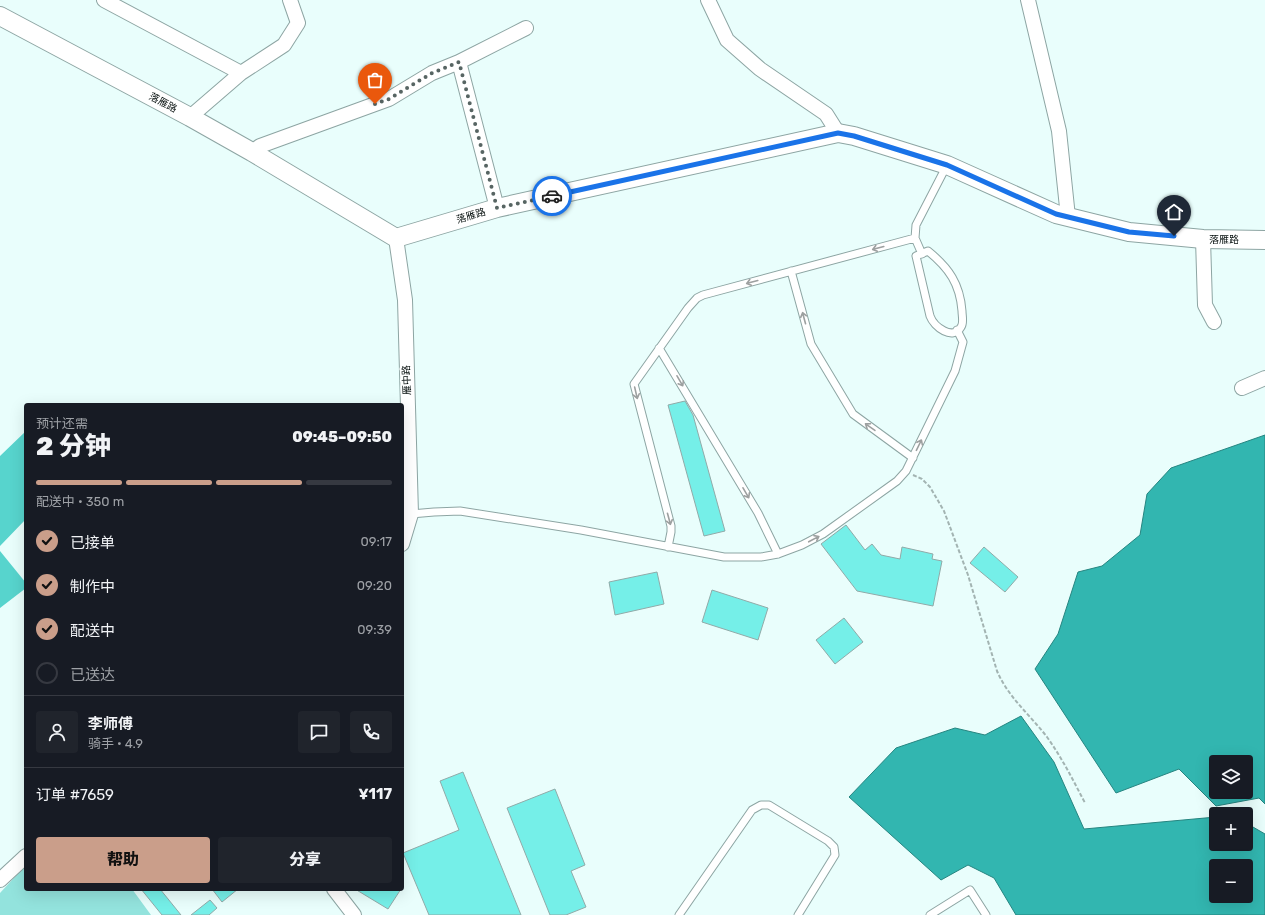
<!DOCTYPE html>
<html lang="zh">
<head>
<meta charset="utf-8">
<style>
	:root { --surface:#171b24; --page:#20242c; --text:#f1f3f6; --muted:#9ea1a6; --line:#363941; --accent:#ca9e8a }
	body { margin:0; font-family:Rubik,"Noto Sans SC",sans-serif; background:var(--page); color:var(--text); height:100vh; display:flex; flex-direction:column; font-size:15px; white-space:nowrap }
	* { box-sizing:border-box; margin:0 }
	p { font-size:13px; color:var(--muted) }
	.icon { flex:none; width:22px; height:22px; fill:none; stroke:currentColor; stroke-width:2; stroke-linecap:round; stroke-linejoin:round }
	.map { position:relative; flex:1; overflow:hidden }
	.sheet { position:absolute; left:24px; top:403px; width:380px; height:488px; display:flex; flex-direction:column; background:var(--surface); border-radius:4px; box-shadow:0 4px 16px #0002 }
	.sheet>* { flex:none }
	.tools { position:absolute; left:1209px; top:755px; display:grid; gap:8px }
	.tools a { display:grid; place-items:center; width:44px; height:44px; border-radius:4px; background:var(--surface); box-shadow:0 4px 16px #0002; font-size:20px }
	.pin { position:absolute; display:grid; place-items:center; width:34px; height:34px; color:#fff; margin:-41px -17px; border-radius:50% 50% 50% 0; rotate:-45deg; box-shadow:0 0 4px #0007 }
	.pin .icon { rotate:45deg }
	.courier { position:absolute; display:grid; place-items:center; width:40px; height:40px; margin:-20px; border:3px solid #1a73e8; border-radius:50%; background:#fff; color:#222; box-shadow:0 1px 5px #0007 }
	.headline em { font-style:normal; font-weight:800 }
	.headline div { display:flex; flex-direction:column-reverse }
	.headline { display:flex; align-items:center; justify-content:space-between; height:68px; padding:0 12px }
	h1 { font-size:26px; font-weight:800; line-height:30px }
	.bar { display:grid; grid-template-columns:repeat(4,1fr); gap:6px 4px; align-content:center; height:48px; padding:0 12px }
	.bar i { height:5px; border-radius:3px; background:var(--line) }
	.bar .current { background:var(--accent) }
	.bar p { grid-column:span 4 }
	.line { display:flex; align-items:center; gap:10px; padding:0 12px; border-top:1px solid var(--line) }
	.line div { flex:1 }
	.round { display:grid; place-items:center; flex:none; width:42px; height:42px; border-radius:4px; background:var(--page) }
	ol { padding:0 12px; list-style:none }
	li { display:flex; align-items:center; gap:12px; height:44px }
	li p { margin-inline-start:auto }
	li .icon { padding:4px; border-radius:50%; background:var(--accent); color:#111; stroke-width:4 }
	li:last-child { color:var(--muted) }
	li i { width:22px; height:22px; border:2px solid var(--line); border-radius:50% }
	.primary-button { display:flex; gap:8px; margin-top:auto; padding:8px 12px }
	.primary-button a { flex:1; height:46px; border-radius:4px; background:var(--accent); color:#111; font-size:16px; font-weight:800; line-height:46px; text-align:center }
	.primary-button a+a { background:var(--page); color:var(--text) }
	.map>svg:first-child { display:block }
</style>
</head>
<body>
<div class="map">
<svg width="1265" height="915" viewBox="0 0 1265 915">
	<rect width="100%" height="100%" fill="#e9fefc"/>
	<path fill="#93e3dd" d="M 26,865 L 26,889 L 132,889 L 151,915 L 0,915 L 0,893 Z"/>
	<path fill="#57d4cd" d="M 26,431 L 26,519 L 0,546 L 0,456 Z
		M 0,551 L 26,583 L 26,588 L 0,608 Z"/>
	<path fill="#32b6b0" stroke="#268580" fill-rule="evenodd" d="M 1265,435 L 1265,804 L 1259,798 L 1216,806 L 1179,769 L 1116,793 L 1035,669 L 1058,634 L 1078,572 L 1102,566 L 1140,535 L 1147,494 L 1171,468 ZM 1216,762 L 1246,762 L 1246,792 L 1216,792 Z
		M 1021,716 L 1054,762 L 1084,829 L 1216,817 L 1216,844 L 1246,844 L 1246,823 L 1265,834 L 1265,915 L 1016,915 L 994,878 L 968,865 L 941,880 L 849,797 L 896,748 L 955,728 L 985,735 ZM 1216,866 L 1246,866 L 1246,896 L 1216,896 Z"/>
	<path fill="#75efe8" stroke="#91aaa8" d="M 685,401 L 693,415 L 725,531 L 704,536 L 668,405 Z
		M 846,525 L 865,550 L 872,544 L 881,555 L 900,559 L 902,547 L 933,554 L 932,559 L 942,561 L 933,606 L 857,591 L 821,544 Z
		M 984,547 L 1018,577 L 1005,592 L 970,563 Z
		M 657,572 L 664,604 L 615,615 L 609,582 Z
		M 712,590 L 768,608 L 758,640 L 702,622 Z
		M 844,618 L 863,642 L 835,664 L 816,640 Z
		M 463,772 L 521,915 L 429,915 L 403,853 L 459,830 L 440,781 Z
		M 555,789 L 585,865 L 571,871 L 586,907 L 566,915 L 550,915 L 507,808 Z
		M 141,889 L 160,889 L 181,915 L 162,915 Z
		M 212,889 L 238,889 L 222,902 Z
		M 355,889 L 401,889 L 388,909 Z
		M 210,900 L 217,908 L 209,915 L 191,915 Z"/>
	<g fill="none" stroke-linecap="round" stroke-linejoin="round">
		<defs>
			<path id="service" d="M 928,251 C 949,268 960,284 962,311 C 962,316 964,323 961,327 C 953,341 934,327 930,316 L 916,256 Z
				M 922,254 L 915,238 L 916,225 L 947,165
				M 791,271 L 811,344 L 853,414 L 913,458
				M 659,348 L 758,513 L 778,554
				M 411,514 L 434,512 L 460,511 L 581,530 L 724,557 L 761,557 L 778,554 L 802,545 L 823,534 L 897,481 L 906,471 L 955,371 L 963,342 L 957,330
				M 668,547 L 671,532 L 671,526 L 634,384 L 688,308 L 697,298 L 703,295 L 915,238
				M 679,915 L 752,810 L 761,805 L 769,805 L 828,841 L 834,847 L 835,855 L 798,915
				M 930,915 L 970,890 L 986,915"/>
			<path id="minor" d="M 104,0 L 241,73
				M 708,0 L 727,40 L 760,69 L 826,114 L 838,133
				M 1028,0 L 1059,131 L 1068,217
				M 459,62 L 497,208
				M 190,117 L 241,73 L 284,45 L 298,23 L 290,0
				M 252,152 L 260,146 L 389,99 L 432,73 L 459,62 L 526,28
				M 396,238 L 405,300 L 411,514 L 402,544
				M 1203,239 L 1205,305 L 1214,322
				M 1242,388 L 1265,378
				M 0,880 L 26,856
				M 334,889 L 354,915"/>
			<path id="tertiary" d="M 0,16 L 190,117 L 252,152 L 396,238 L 497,208 L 838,133 L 854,136 L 947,165 L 1056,214 L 1129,232 L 1203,239 L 1265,240"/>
		</defs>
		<use href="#service" stroke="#8da5a3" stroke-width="9"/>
		<use href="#minor" stroke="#8da5a3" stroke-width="16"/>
		<use href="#tertiary" stroke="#8da5a3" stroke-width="20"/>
		<path stroke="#a3b4b2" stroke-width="2" stroke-dasharray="4 2" stroke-linecap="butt" d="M 913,475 L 922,479 L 930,487 L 944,511 L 968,575 L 997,671 C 1008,697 1030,715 1047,737 C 1062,758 1073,780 1085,803"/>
		<use href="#service" stroke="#fff" stroke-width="7"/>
		<use href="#minor" stroke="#fff" stroke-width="14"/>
		<use href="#tertiary" stroke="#fff" stroke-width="18"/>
	</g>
	<defs><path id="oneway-shaft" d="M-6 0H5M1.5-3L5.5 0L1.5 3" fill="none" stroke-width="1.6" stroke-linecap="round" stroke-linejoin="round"/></defs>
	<g stroke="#9da0a0">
		<use href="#oneway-shaft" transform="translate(878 248) rotate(165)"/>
		<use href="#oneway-shaft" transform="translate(752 282) rotate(165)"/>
		<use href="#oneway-shaft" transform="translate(804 318) rotate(-105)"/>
		<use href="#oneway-shaft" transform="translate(680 381) rotate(60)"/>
		<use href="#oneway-shaft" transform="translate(636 393) rotate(77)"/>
		<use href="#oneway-shaft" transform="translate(870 427) rotate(-145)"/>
		<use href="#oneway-shaft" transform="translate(919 445) rotate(-64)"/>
		<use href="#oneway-shaft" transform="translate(746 493) rotate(60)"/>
		<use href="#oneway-shaft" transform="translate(669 519) rotate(75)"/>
		<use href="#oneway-shaft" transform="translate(814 539) rotate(-28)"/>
	</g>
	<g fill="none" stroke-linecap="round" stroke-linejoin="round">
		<path stroke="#576563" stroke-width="4" stroke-dasharray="0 7.2" d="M 375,104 L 389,99 L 432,73 L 459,62 L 497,208 L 552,196"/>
		<path stroke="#1a73e8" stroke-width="5" d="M 552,196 L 838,133 L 854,136 L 947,165 L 1056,214 L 1129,232 L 1174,236"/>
	</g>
	<g text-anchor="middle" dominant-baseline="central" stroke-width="3.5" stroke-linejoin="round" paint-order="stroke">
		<g font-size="10" fill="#091211" stroke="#fff">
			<text transform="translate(163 103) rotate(28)">落雁路</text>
			<text transform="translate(471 216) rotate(-17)">落雁路</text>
			<text x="1224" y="240">落雁路</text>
			<text transform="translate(407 380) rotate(-92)">雁中路</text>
		</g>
	</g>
</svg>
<div class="tools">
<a><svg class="icon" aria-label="layers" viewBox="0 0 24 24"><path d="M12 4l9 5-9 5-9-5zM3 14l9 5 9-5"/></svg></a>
<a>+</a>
<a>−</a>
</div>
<div class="pin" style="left:375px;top:104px;background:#ea580c"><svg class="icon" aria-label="bag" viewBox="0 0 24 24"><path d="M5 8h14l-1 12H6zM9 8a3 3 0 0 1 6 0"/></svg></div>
<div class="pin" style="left:1174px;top:236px;background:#1f2937"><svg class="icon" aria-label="home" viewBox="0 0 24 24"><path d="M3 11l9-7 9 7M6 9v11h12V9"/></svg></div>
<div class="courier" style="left:552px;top:196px"><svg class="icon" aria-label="car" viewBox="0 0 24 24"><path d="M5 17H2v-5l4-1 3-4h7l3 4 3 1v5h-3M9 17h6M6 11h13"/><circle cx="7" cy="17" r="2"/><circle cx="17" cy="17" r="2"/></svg></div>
<section class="sheet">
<div class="headline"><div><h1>2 分钟</h1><p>预计还需</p></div><em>09:45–09:50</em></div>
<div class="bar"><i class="current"></i><i class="current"></i><i class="current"></i><i></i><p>配送中 · 350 m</p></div>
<ol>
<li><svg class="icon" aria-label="check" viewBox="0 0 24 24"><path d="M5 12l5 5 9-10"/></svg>已接单<p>09:17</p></li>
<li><svg class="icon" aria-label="check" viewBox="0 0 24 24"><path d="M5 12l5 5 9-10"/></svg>制作中<p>09:20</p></li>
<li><svg class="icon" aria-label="check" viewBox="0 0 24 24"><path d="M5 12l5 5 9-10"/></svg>配送中<p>09:39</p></li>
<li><i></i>已送达</li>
</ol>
<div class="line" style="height:72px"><a class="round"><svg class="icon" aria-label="person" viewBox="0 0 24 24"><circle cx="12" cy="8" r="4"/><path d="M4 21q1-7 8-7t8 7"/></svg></a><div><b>李师傅</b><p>骑手 · 4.9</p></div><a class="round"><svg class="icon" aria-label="chat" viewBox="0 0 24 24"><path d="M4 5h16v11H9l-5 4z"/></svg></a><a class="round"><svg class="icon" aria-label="phone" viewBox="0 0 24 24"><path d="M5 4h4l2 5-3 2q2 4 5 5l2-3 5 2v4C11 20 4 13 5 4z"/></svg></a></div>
<div class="line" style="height:52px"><div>订单 #7659</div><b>¥117</b></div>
<div class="primary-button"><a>帮助</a><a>分享</a></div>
</section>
</div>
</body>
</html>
